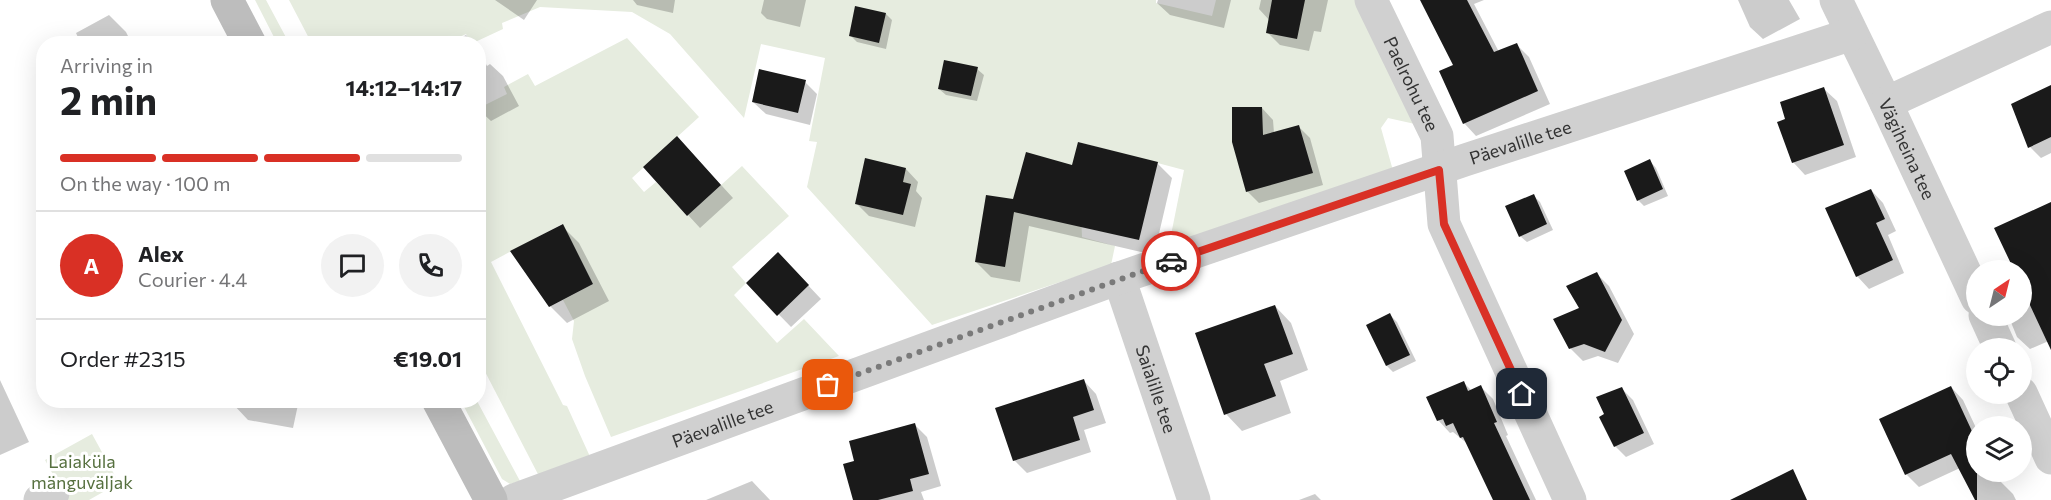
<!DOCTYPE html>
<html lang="en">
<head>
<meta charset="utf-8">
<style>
	:root { --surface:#fff; --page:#f2f2f2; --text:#202124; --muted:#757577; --line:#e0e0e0; --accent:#d93025 }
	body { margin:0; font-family:Commissioner,sans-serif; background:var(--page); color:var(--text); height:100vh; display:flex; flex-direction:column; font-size:22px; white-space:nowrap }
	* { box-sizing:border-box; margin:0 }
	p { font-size:20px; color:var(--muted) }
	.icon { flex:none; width:33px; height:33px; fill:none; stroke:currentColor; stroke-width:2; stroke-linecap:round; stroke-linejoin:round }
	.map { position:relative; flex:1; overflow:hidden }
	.side { position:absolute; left:36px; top:36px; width:450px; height:372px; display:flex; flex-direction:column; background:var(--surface); border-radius:24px; box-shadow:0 6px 24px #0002 }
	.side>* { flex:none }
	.needle { width:39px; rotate:35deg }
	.controls { position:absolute; left:1966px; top:260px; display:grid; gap:12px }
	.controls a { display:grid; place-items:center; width:66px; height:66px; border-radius:50%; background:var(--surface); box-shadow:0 6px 24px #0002; font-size:30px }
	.pin { position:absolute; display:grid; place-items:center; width:51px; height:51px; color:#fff; margin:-26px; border-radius:12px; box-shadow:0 3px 9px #0006 }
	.courier { position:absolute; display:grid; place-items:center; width:60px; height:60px; margin:-30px; border:4px solid #d93025; border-radius:50%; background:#fff; color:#222; box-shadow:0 2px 8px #0007 }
	.summary em { font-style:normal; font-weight:700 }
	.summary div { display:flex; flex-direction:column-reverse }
	.summary { display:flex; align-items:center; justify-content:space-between; height:102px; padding:0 24px }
	h1 { font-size:39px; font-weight:700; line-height:45px }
	.bar { display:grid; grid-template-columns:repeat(4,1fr); gap:9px 6px; align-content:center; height:72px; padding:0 24px }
	.bar i { height:8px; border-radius:4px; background:var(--line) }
	.bar .active { background:var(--accent) }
	.bar p { grid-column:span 4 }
	.line { display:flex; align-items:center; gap:15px; padding:0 24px; border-top:2px solid var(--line) }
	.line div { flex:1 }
	.round { display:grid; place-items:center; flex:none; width:63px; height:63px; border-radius:32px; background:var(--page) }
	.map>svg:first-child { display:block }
</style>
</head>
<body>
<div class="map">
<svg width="2051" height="500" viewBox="0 0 2051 500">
	<rect width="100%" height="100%" fill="#fff"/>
	<path fill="#e6ecdf" d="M 255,0 L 266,0 L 289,43 L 277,43 Z
		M 289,0 L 1156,0 L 1156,3 L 1212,16 L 1216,0 L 1357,0 L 1415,124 L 1388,118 L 1381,128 L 1392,167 L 1401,176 L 1169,245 L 1184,170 L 1078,142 L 1082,237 L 1115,246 L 1111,265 L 932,325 L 807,187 L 817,142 L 809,141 L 825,58 L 761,44 L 744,118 L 670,34 L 632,12 L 540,7 L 502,23 L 503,29 L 473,43 L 471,43 L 466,34 L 447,43 L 312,44 Z
		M 627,38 L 699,117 L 632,178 L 644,192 L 656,182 L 687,216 L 742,166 L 789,216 L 732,267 L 746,283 L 734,295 L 777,343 L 804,319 L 839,356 L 611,437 L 585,376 L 572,339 L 574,321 L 563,300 L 593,284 L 562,224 L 491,262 L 563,405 L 567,406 L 592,461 L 541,480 L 479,360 L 479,108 L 507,94 L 504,87 L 528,74 L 535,86 Z
		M 461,401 L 477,401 L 520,481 L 510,484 L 502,479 Z
		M 92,434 L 119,483 L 89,500 L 67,500 L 45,460 Z"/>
	<path fill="#0003" d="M 495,0 L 537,0 L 524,20 Z
		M 633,0 L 675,0 L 673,13 L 637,5 Z
		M 764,0 L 806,0 L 800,27 L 767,19 L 761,13 Z
		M 1158,0 L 1231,0 L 1224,28 L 1170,15 L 1157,3 Z
		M 1261,0 L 1328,0 L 1321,32 L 1314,31 L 1309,51 L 1280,45 L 1268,33 L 1270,21 L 1259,9 Z
		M 1422,0 L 1484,0 L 1474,4 L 1499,52 L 1516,44 L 1529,57 L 1550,104 L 1476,136 L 1464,123 L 1455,66 Z
		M 1738,0 L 1789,0 L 1800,19 L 1763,39 L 1750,27 Z
		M 886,14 L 892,20 L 886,49 L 857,42 L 850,35 Z
		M 109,15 L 126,32 L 132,44 L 81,44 L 76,33 Z
		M 466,35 L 474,44 L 450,44 Z
		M 478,48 L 487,66 L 490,64 L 503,76 L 519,106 L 491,121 L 478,109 Z
		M 977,69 L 984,75 L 977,101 L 946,95 L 939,89 Z
		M 805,82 L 817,94 L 810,125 L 766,114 L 753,102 Z
		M 1824,89 L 1837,101 L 1856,157 L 1805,175 L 1793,162 L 1787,120 Z
		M 2051,93 L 2051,153 L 2041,158 L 2030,147 L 2013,105 Z
		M 1262,108 L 1273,120 L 1274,133 L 1298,126 L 1310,138 L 1323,185 L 1259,203 L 1247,191 Z
		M 690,151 L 733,198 L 700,228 L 645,168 Z
		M 1650,161 L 1656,168 L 1668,196 L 1644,206 L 1638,200 Z
		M 1157,163 L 1172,178 L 1154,255 L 1029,226 L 1020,282 L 991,277 L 976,262 L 1014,201 Z
		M 906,169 L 918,182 L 916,191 L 922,198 L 915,227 L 869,216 L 856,203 Z
		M 1871,190 L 1883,203 L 1896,231 L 1888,235 L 1904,273 L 1869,289 L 1857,276 Z
		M 1533,195 L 1540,202 L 1553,230 L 1527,242 L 1520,236 Z
		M 2051,211 L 2051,340 L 2030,349 L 2017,337 L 2008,315 L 2022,315 L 2022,308 L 2031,304 L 2022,284 L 2022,270 L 2016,270 Z
		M 562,226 L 579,243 L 609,301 L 567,323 L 550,306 Z
		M 790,266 L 821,299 L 791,327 L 748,283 Z
		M 1596,273 L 1609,286 L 1634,334 L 1618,363 L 1598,356 L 1583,361 L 1571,349 L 1555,319 L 1581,308 Z
		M 1275,306 L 1291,323 L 1308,370 L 1280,381 L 1291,413 L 1242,431 L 1226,414 Z
		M 1390,315 L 1397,322 L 1416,361 L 1393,372 L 1387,366 Z
		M 0,380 L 29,442 L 0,455 Z
		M 1084,381 L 1096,394 L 1106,423 L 1084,430 L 1091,452 L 1027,473 L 1014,460 Z
		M 1464,383 L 1472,391 L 1481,387 L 1493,399 L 1508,435 L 1506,436 L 1536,500 L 1494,500 L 1469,445 L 1453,432 L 1450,433 L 1438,420 Z
		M 1951,387 L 1963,400 L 1977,430 L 1977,471 L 1996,471 L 2001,482 L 2013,494 L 2016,500 L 1977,500 L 1960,468 L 1919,487 L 1906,474 Z
		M 1622,389 L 1633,400 L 1654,444 L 1626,457 L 1615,446 L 1606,415 Z
		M 232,400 L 299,400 L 293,428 L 248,420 L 232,403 Z
		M 914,424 L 927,437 L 941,486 L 921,492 L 924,500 L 854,500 L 856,462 Z
		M 752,481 L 770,500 L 706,500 Z
		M 1315,494 L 1321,500 L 1299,500 Z"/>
	<path fill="#1a1a1a" d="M 1272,0 L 1305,0 L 1297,39 L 1266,33 Z
		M 1420,0 L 1467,0 L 1494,52 L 1517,43 L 1538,91 L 1463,124 L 1439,71 L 1453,65 Z
		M 855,6 L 886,13 L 879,43 L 849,36 Z
		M 944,60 L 978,67 L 971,96 L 938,89 Z
		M 759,69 L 806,80 L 798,113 L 752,102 Z
		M 2051,85 L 2051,137 L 2028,148 L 2011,104 Z
		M 1824,87 L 1844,145 L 1792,163 L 1777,122 L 1785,119 L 1780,102 Z
		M 1232,107 L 1262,107 L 1263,135 L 1299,125 L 1313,173 L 1246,192 L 1232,142 Z
		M 677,136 L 721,185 L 687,216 L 643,167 Z
		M 1078,142 L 1158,162 L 1139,240 L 1014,212 L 1005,267 L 975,262 L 986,195 L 1013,199 L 1026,152 L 1072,165 Z
		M 865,158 L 906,168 L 903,182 L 911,184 L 903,215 L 855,204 Z
		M 1650,159 L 1663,189 L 1637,201 L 1624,171 Z
		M 1871,189 L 1885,219 L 1876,223 L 1893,260 L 1856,277 L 1825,208 Z
		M 1534,194 L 1547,224 L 1519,237 L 1505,206 Z
		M 2051,202 L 2051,350 L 2022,288 L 2022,270 L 2014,270 L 1994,228 Z
		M 563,224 L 593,284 L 549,307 L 510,251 Z
		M 778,252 L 809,285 L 777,316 L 746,283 Z
		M 1597,272 L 1622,320 L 1605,352 L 1584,344 L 1569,349 L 1553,319 L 1579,308 L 1566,286 Z
		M 1275,305 L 1293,354 L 1264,364 L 1276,396 L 1224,415 L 1195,333 Z
		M 1390,313 L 1410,355 L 1386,366 L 1366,325 Z
		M 1084,379 L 1094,410 L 1073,417 L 1080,440 L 1013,461 L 995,408 Z
		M 1464,381 L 1468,391 L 1481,385 L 1497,422 L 1494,423 L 1530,500 L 1493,500 L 1463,437 L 1460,438 L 1453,423 L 1446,426 L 1443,419 L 1437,421 L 1426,397 Z
		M 1951,386 L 1977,442 L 1977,500 L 1975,500 L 1951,454 L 1905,475 L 1879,419 Z
		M 1622,387 L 1644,433 L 1614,447 L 1599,417 L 1604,414 L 1596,397 Z
		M 915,423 L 929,474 L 910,479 L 913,491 L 878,500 L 853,500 L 843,464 L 854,461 L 849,441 Z
		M 1793,469 L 1807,500 L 1730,500 Z"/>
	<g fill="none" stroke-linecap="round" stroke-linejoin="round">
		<g stroke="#d0d0d0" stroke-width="33">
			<path id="s1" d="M 1371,0 L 1437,136 L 1444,224 L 1570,500"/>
			<path id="s2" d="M 1836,0 L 1886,103 L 1977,298"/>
			<path d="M 1886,103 L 2051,27"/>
			<path id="s3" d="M 1119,278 L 1194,500"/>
			<path d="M 1985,315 L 2000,348"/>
			<path d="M 2021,393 L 2051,458"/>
			<path d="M 40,500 L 53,493"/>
			<path id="s4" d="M 514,500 L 1119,278 L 1465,160 L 1852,34"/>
		</g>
		<path stroke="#bdbdbd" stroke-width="33" d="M 227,0 L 250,44
			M 438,400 L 491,500"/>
	</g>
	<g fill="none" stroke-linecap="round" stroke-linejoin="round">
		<path stroke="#7a7a7a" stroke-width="6" stroke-dasharray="0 10.8" d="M 828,385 L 1171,261"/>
		<path stroke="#d93025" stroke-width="8" d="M 1171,261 L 1439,170 L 1444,224 L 1522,394"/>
	</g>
	<g text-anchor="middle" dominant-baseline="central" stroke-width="6" stroke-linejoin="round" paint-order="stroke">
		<g font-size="18" fill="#333" stroke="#fff">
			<text stroke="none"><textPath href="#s1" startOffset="93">Paelrohu tee</textPath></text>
			<text stroke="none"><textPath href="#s4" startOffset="1068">Päevalille tee</textPath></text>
			<text stroke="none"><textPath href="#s2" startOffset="165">Vägiheina tee</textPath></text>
			<text stroke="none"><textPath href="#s3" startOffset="117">Saialille tee</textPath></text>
			<text stroke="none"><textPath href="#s4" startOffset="222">Päevalille tee</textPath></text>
		</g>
		<g font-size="18" fill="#56703f" stroke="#fff">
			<text x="82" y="461">Laiaküla<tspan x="82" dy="21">mänguväljak</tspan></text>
		</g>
	</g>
</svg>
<div class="controls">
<a><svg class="needle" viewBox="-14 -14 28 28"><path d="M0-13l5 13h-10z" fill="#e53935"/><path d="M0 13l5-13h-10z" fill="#757577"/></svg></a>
<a><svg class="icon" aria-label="locate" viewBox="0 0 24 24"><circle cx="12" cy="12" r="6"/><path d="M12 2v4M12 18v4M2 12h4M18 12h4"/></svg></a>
<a><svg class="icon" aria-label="layers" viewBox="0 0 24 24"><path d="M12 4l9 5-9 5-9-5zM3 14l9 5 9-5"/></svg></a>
</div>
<div class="pin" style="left:828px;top:385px;background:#ea580c"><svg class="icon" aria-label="bag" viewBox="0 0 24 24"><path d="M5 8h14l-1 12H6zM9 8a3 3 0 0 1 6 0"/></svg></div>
<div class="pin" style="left:1522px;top:394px;background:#1f2937"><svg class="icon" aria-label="home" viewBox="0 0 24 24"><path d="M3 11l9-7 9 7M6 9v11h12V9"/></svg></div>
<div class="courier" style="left:1171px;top:261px"><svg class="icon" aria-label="car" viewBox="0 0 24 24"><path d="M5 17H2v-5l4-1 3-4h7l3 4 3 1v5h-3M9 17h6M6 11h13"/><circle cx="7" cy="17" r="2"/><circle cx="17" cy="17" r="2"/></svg></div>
<section class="side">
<div class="summary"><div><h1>2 min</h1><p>Arriving in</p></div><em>14:12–14:17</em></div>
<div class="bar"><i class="active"></i><i class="active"></i><i class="active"></i><i></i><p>On the way · 100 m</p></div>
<div class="line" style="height:108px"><b class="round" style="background:var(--accent);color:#fff">A</b><div><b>Alex</b><p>Courier · 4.4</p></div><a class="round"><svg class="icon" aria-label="chat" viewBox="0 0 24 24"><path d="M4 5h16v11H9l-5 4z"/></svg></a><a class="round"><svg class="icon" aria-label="phone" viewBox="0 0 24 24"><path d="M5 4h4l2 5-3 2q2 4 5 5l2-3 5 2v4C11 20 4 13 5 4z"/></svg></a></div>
<div class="line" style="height:78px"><div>Order #2315</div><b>€19.01</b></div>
</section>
</div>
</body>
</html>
